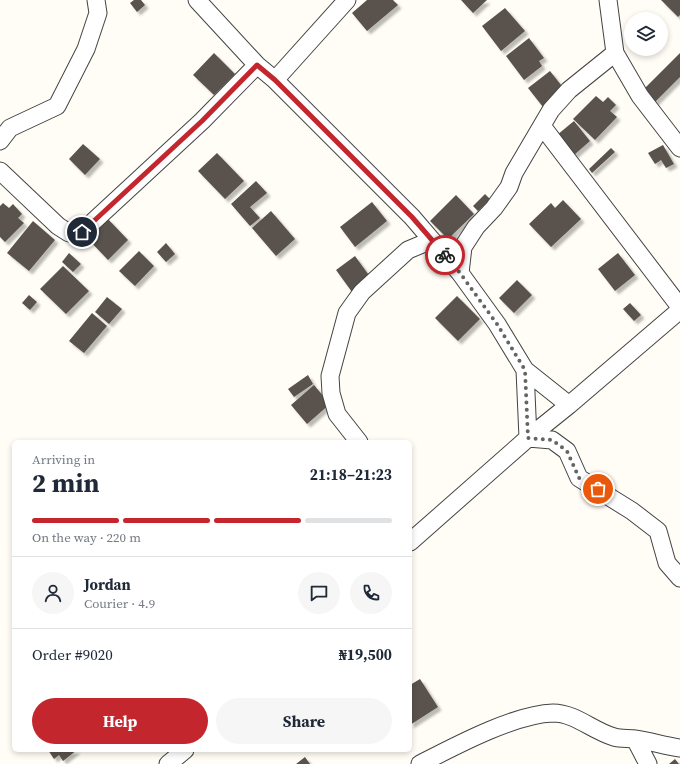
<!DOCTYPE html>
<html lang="en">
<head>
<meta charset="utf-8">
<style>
	:root { --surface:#fff; --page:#f6f6f7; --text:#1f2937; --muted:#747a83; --line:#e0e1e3; --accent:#c4262e }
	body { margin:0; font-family:"Source Serif 4",serif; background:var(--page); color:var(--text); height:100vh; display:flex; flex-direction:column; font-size:15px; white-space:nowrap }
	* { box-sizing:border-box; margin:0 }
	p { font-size:13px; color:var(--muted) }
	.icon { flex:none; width:22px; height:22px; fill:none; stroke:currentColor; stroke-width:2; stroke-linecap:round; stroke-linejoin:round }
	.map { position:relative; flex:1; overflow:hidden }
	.panel { position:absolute; left:12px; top:440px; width:400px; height:312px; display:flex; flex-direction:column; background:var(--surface); border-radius:6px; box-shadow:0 2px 6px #0003 }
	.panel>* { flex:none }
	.fabs { position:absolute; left:624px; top:12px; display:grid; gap:8px }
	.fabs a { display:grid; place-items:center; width:44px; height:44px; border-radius:50%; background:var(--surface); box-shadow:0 2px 6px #0003; font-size:20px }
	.pin { position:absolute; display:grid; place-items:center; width:34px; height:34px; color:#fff; margin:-17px; border:2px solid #fff; border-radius:50%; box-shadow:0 1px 4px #0007 }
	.courier { position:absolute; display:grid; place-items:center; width:40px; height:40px; margin:-20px; border:3px solid #c4262e; border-radius:50%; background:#fff; color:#222; box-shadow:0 1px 5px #0007 }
	.summary em { font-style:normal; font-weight:700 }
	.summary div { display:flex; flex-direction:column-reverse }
	.summary { display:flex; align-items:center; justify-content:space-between; height:68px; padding:0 20px }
	h1 { font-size:26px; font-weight:700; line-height:30px }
	.bar { display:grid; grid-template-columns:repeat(4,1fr); gap:6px 4px; align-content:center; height:48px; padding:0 20px }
	.bar i { height:5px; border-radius:3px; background:var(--line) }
	.bar .active { background:var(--accent) }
	.bar p { grid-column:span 4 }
	.line { display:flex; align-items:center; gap:10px; padding:0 20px; border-top:1px solid var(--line) }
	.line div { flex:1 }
	.round { display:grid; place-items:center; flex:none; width:42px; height:42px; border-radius:21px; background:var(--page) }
	.cta { display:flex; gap:8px; margin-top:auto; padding:8px 20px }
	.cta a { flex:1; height:46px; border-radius:24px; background:var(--accent); color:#fff; font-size:16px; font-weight:700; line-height:46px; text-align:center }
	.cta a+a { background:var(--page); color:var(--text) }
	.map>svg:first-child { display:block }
</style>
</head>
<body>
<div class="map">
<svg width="680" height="764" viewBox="0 0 680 764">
	<defs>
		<filter id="shadow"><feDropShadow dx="3.5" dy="3.5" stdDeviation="1" flood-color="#0004"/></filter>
	</defs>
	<rect width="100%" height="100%" fill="#fffdf5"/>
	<path fill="#5a524d" filter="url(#shadow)" d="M 134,0 L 141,0 L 145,5 L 137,12 L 130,3 Z
		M 367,0 L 393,0 L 398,5 L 367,31 L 352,13 Z
		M 461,0 L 487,0 L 473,13 Z
		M 661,0 L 680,0 L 680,15 L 678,17 Z
		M 505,8 L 525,31 L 501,51 L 482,26 Z
		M 529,38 L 544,58 L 539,61 L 542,66 L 524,80 L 506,56 Z
		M 214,53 L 235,74 L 214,95 L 193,75 Z
		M 680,53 L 680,77 L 654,103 L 642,91 Z
		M 550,71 L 565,90 L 543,107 L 528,88 Z
		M 596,96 L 603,102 L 608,97 L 616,105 L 610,111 L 617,117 L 595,140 L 573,119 Z
		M 574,121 L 590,141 L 574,155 L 557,135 Z
		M 83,144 L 100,159 L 85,175 L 69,159 Z
		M 663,145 L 674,164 L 666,168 L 661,160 L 655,164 L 648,153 Z
		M 611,148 L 615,152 L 592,173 L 589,169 Z
		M 217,153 L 244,181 L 225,199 L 198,171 Z
		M 256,181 L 267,193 L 250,207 L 260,218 L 250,226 L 231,204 Z
		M 485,194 L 490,199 L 478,211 L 473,206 Z
		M 456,195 L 474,214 L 448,239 L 430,221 Z
		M 563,200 L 581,219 L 551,247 L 529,224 L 551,203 L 555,208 Z
		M 372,202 L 387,221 L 355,247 L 340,227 Z
		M 3,203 L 9,208 L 13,204 L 22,214 L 18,218 L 24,223 L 5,242 L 0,237 L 0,206 Z
		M 271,211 L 295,239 L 276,256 L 252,228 Z
		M 108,219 L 128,240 L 108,260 L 88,239 Z
		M 33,221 L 55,240 L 29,271 L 7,253 Z
		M 166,243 L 175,254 L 166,262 L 157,252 Z
		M 139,251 L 154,266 L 135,286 L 119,271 Z
		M 69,253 L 81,264 L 73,272 L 62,262 Z
		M 618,253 L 635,275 L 615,291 L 598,269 Z
		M 355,256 L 371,278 L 352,292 L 336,270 Z
		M 63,266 L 89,291 L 66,314 L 40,289 Z
		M 517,280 L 532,295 L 514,313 L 499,298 Z
		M 29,295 L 37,302 L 30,310 L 22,303 Z
		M 457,296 L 480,319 L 458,341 L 435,318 Z
		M 107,297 L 122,309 L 109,324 L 95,312 Z
		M 630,303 L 641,315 L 634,321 L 623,309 Z
		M 92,313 L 107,326 L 84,353 L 69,341 Z
		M 308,375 L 313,384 L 294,397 L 288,389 Z
		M 314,385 L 330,404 L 307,424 L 291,405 Z
		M 420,679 L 438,707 L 410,725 L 410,685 Z
		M 48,750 L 77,750 L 63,761 L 59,755 L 54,759 Z
		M 305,757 L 310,764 L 296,764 Z
		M 675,759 L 679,764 L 669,764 Z"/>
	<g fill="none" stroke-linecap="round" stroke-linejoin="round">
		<defs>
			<path id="minor" d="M 197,0 L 257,65 L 275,80 L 412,217 L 460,273 L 497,324 L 525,370 L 569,405
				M 608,0 L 615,53 L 640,96 L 680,148
				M 275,80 L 347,0
				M 542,126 L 680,307
				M 0,141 L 10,128 L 57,106 L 86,49 L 98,13 L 96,0
				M 0,171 L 58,226 L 69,233 L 82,232 L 202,121 L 257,65
				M 460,273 L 463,247 L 476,227 L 494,208 L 509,187 L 514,173 L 551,110 L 569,90 L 615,53
				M 525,370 L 528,438 L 552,440 L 567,451 L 579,478 L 632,511 L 658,531 L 667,563 L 680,578
				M 359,442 L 337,414 L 331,393 L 330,376 L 347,313 L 362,292 L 408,250 L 432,240
				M 410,542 L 528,438 L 569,405 L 680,310
				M 635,739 L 648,764
				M 168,764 L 185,750
				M 420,764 C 455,746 515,714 553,713 C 575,713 593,731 614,737 C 621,739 629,738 635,739 C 650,741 665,746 680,748"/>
		</defs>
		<use href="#minor" stroke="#444" stroke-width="19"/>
		<use href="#minor" stroke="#fff" stroke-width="17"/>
	</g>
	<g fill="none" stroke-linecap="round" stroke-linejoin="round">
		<path stroke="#646461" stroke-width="4" stroke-dasharray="0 7.2" d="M 445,255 L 460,273 L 497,324 L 525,370 L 528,438 L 552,440 L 567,451 L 579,478 L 598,489"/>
		<path stroke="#c4262e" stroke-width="5" d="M 82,232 L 202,121 L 257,65 L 275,80 L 412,217 L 445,255"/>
	</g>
</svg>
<div class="fabs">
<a><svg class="icon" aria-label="layers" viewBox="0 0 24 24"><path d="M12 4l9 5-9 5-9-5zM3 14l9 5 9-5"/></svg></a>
</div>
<div class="pin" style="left:598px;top:489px;background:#ea580c"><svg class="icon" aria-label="bag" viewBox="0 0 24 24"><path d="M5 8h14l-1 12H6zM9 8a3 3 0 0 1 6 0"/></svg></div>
<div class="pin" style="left:82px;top:232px;background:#1f2937"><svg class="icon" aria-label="home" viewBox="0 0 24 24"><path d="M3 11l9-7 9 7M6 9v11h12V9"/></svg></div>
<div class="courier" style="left:445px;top:255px"><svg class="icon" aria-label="bike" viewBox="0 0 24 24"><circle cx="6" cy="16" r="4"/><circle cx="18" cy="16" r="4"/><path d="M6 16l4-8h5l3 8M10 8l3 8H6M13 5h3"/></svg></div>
<section class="panel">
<div class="summary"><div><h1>2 min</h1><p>Arriving in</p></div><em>21:18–21:23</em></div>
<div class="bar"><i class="active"></i><i class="active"></i><i class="active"></i><i></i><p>On the way · 220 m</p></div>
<div class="line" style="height:72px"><a class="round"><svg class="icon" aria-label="person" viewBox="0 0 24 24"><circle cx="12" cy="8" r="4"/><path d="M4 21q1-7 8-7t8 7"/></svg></a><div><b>Jordan</b><p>Courier · 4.9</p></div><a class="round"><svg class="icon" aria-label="chat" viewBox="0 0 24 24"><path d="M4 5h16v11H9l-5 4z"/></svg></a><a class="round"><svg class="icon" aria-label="phone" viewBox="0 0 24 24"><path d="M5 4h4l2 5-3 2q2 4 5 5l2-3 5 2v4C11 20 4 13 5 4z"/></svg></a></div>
<div class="line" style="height:52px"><div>Order #9020</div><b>₦19,500</b></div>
<div class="cta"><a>Help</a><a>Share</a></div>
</section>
</div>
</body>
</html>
